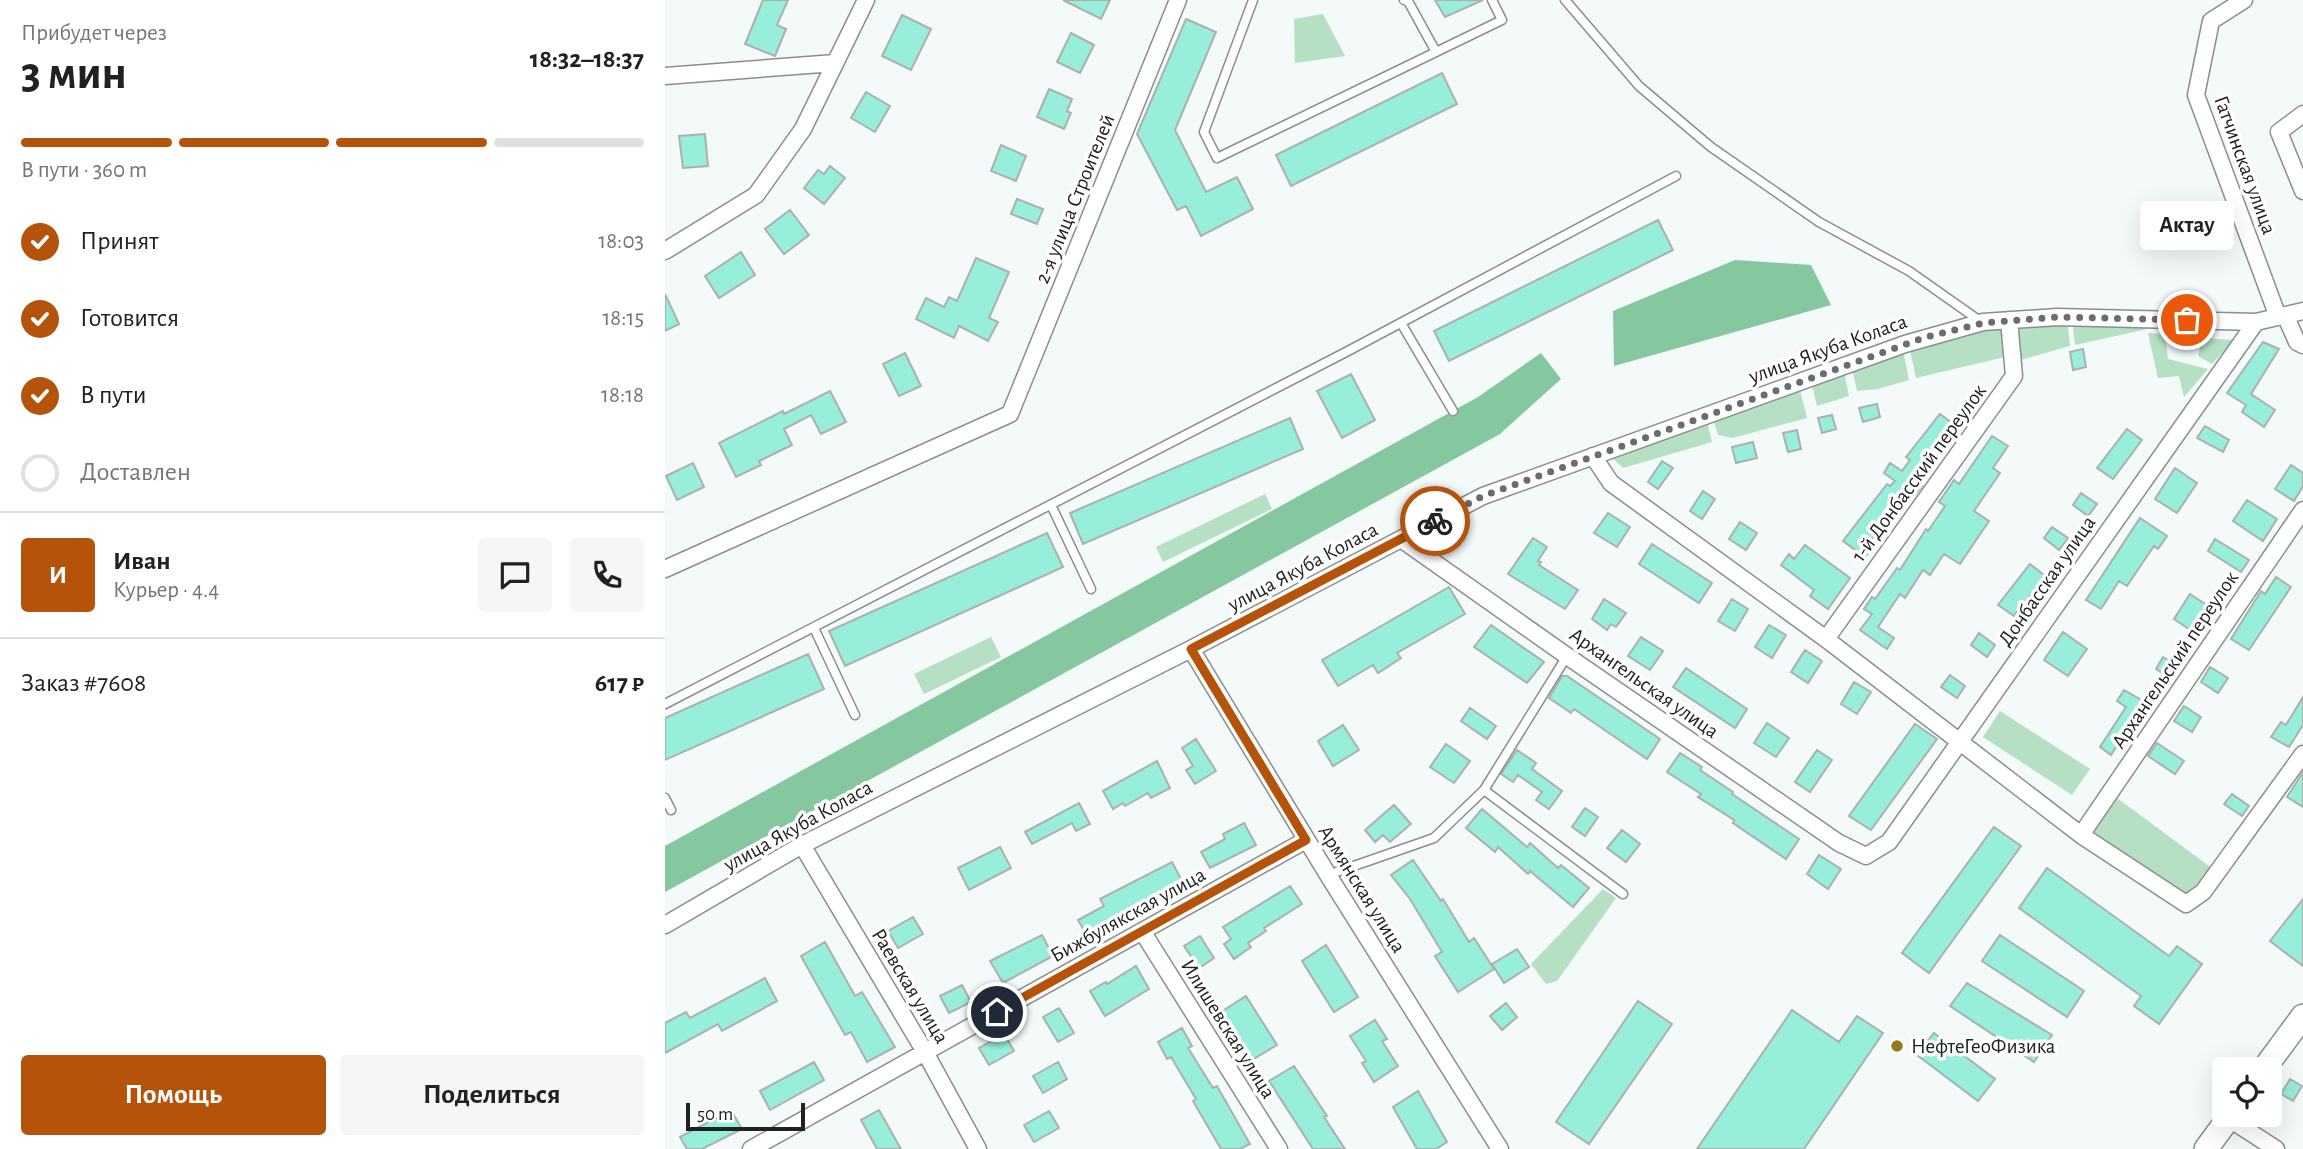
<!DOCTYPE html>
<html lang="ru">
<head>
<meta charset="utf-8">
<style>
	:root { --surface:#fff; --page:#f6f6f6; --text:#202124; --muted:#757577; --line:#e0e0e0; --accent:#b45309 }
	body { margin:0; font-family:"Alegreya Sans",sans-serif; background:var(--page); color:var(--text); height:100vh; display:flex; flex-direction:column; font-size:26px; white-space:nowrap }
	* { box-sizing:border-box; margin:0 }
	p { font-size:23px; color:var(--muted) }
	.icon { flex:none; width:38px; height:38px; fill:none; stroke:currentColor; stroke-width:2; stroke-linecap:round; stroke-linejoin:round }
	.map { position:relative; flex:1; overflow:hidden }
	.panel { display:flex; flex-direction:column; background:var(--surface); width:665px }
	.panel>* { flex:none }
	.fabs { position:absolute; left:1547px; top:1057px; display:grid; gap:14px }
	.fabs a { display:grid; place-items:center; width:70px; height:70px; border-radius:7px; background:var(--surface); box-shadow:0 7px 28px #0002; font-size:35px }
	.scale { position:absolute; left:21px; bottom:18px; width:119px; box-sizing:border-box; padding-left:7px; border:4px solid #202121; border-top:0; font-size:19px; line-height:24px; white-space:nowrap; color:#202121; -webkit-text-stroke:5px #fff; paint-order:stroke }
	.pin { position:absolute; display:grid; place-items:center; width:60px; height:60px; color:#fff; margin:-30px; border:4px solid #fff; border-radius:50%; box-shadow:0 2px 7px #0007 }
	.courier { position:absolute; display:grid; place-items:center; width:70px; height:70px; margin:-35px; border:5px solid #b45309; border-radius:50%; background:#fff; color:#222; box-shadow:0 2px 9px #0007 }
	.bubble { position:absolute; height:49px; border-radius:7px; background:var(--surface); box-shadow:0 7px 28px #0002; font-size:23px; font-weight:700; line-height:49px; text-align:center }
	.headline em { font-style:normal; font-weight:700 }
	.headline div { display:flex; flex-direction:column-reverse }
	.headline { display:flex; align-items:center; justify-content:space-between; height:119px; padding:0 21px }
	h1 { font-size:46px; font-weight:700; line-height:52px }
	.bar { display:grid; grid-template-columns:repeat(4,1fr); gap:10px 7px; align-content:center; height:84px; padding:0 21px }
	.bar i { height:9px; border-radius:5px; background:var(--line) }
	.bar .selected { background:var(--accent) }
	.bar p { grid-column:span 4 }
	.line { display:flex; align-items:center; gap:18px; padding:0 21px; border-top:2px solid var(--line) }
	.line div { flex:1 }
	.round { display:grid; place-items:center; flex:none; width:74px; height:74px; border-radius:7px; background:var(--page) }
	ol { padding:0 21px; list-style:none }
	li { display:flex; align-items:center; gap:21px; height:77px }
	li p { margin-inline-start:auto }
	li .icon { padding:7px; border-radius:50%; background:var(--accent); color:#fff; stroke-width:4 }
	li:last-child { color:var(--muted) }
	li i { width:38px; height:38px; border:4px solid var(--line); border-radius:50% }
	.primary-button { display:flex; gap:14px; margin-top:auto; padding:14px 21px }
	.primary-button a { flex:1; height:80px; border-radius:7px; background:var(--accent); color:#fff; font-size:28px; font-weight:700; line-height:80px; text-align:center }
	.primary-button a+a { background:var(--page); color:var(--text) }
	main { display:flex; flex:1; min-height:0 }
	.map>svg:first-child { display:block }
</style>
</head>
<body>
<main>
<section class="panel">
<div class="headline"><div><h1>3 мин</h1><p>Прибудет через</p></div><em>18:32–18:37</em></div>
<div class="bar"><i class="selected"></i><i class="selected"></i><i class="selected"></i><i></i><p>В пути · 360 m</p></div>
<ol>
<li><svg class="icon" aria-label="check" viewBox="0 0 24 24"><path d="M5 12l5 5 9-10"/></svg>Принят<p>18:03</p></li>
<li><svg class="icon" aria-label="check" viewBox="0 0 24 24"><path d="M5 12l5 5 9-10"/></svg>Готовится<p>18:15</p></li>
<li><svg class="icon" aria-label="check" viewBox="0 0 24 24"><path d="M5 12l5 5 9-10"/></svg>В пути<p>18:18</p></li>
<li><i></i>Доставлен</li>
</ol>
<div class="line" style="height:126px"><b class="round" style="background:var(--accent);color:#fff">И</b><div><b>Иван</b><p>Курьер · 4.4</p></div><a class="round"><svg class="icon" aria-label="chat" viewBox="0 0 24 24"><path d="M4 5h16v11H9l-5 4z"/></svg></a><a class="round"><svg class="icon" aria-label="phone" viewBox="0 0 24 24"><path d="M5 4h4l2 5-3 2q2 4 5 5l2-3 5 2v4C11 20 4 13 5 4z"/></svg></a></div>
<div class="line" style="height:91px"><div>Заказ #7608</div><b>617 ₽</b></div>
<div class="primary-button"><a>Помощь</a><a>Поделиться</a></div>
</section>
<div class="map">
<svg width="1638" height="1149" viewBox="0 0 1638 1149">
	<rect width="100%" height="100%" fill="#f4f9f9"/>
	<path fill="#b6e0c4" d="M 658,14 L 680,56 L 630,63 L 629,19 Z
		M 1402,319 L 1405,346 L 1349,362 L 1346,324 Z
		M 1407,319 L 1511,327 L 1482,329 L 1410,345 Z
		M 1342,324 L 1344,356 L 1251,378 L 1244,346 Z
		M 1483,333 L 1500,334 L 1503,359 L 1543,369 L 1519,397 L 1514,376 L 1493,378 Z
		M 1537,338 L 1569,340 L 1547,364 L 1533,356 Z
		M 1238,350 L 1244,380 L 1213,389 L 1192,391 L 1187,368 Z
		M 1179,371 L 1184,396 L 1152,406 L 1146,382 Z
		M 1134,386 L 1142,418 L 1067,438 L 1053,435 L 1047,416 Z
		M 1041,417 L 1047,442 L 958,468 L 943,454 Z
		M 600,494 L 607,509 L 498,562 L 491,547 Z
		M 326,637 L 336,657 L 259,694 L 249,674 Z
		M 1335,711 L 1425,769 L 1407,795 L 1318,737 Z
		M 1452,798 L 1548,869 L 1524,896 L 1516,896 L 1422,835 Z
		M 938,889 L 951,898 L 892,981 L 881,984 L 866,964 Z"/>
	<path fill="#85c79e" d="M 1070,260 L 1146,265 L 1166,305 L 949,366 L 948,311 Z
		M 876,353 L 896,379 L 835,434 L 0,892 L 0,846 L 813,397 Z"/>
	<path fill="#97eeda" stroke="#acb0af" stroke-width="2" d="M 98,0 L 123,0 L 112,25 L 121,29 L 110,56 L 80,44 Z
		M 398,0 L 445,0 L 436,19 Z
		M 770,0 L 818,0 L 780,17 Z
		M 237,15 L 266,29 L 246,70 L 217,56 Z
		M 521,19 L 551,32 L 510,130 L 541,192 L 572,177 L 588,209 L 536,236 L 521,206 L 512,210 L 472,134 Z
		M 406,33 L 429,45 L 415,73 L 392,62 Z
		M 777,73 L 792,104 L 626,186 L 611,155 Z
		M 384,89 L 407,99 L 402,111 L 406,113 L 399,129 L 372,117 Z
		M 201,92 L 225,106 L 210,132 L 186,118 Z
		M 40,134 L 43,166 L 18,168 L 14,136 Z
		M 336,145 L 361,156 L 351,181 L 326,171 Z
		M 165,166 L 180,178 L 159,204 L 139,188 L 153,170 L 159,174 Z
		M 352,199 L 378,209 L 372,224 L 346,214 Z
		M 125,210 L 144,235 L 119,254 L 100,229 Z
		M 993,220 L 1008,250 L 784,361 L 769,331 Z
		M 76,252 L 90,275 L 54,298 L 40,276 Z
		M 311,258 L 344,272 L 324,318 L 333,322 L 323,341 L 294,326 L 289,338 L 251,319 L 261,298 L 279,307 L 284,297 L 292,301 Z
		M 0,294 L 14,324 L 0,331 Z
		M 1598,342 L 1614,349 L 1586,394 L 1610,410 L 1599,427 L 1577,412 L 1581,405 L 1562,393 Z
		M 1418,349 L 1421,367 L 1408,370 L 1405,352 Z
		M 240,353 L 256,386 L 234,396 L 218,364 Z
		M 686,374 L 710,420 L 677,438 L 652,391 Z
		M 165,391 L 181,422 L 156,434 L 146,415 L 119,429 L 127,445 L 94,461 L 96,465 L 71,477 L 54,443 L 118,411 L 119,414 Z
		M 1212,404 L 1215,417 L 1198,422 L 1194,408 Z
		M 1275,414 L 1294,428 L 1287,439 L 1284,437 L 1252,482 L 1257,486 L 1250,495 L 1244,491 L 1207,539 L 1211,542 L 1200,557 L 1178,541 L 1222,484 L 1225,486 L 1230,481 L 1219,473 L 1225,463 L 1237,471 L 1245,460 L 1241,457 Z
		M 1167,415 L 1171,429 L 1157,433 L 1153,418 Z
		M 625,418 L 638,449 L 418,544 L 405,513 Z
		M 1540,426 L 1564,440 L 1558,452 L 1532,438 Z
		M 1462,429 L 1477,440 L 1448,479 L 1432,468 Z
		M 1132,430 L 1136,449 L 1123,452 L 1118,433 Z
		M 1327,436 L 1343,446 L 1328,468 L 1335,473 L 1309,511 L 1324,521 L 1295,564 L 1279,554 L 1265,575 L 1258,570 L 1240,598 L 1235,594 L 1213,627 L 1229,638 L 1222,649 L 1195,630 L 1207,614 L 1199,609 L 1207,597 L 1210,599 L 1232,568 L 1235,570 L 1261,529 L 1263,531 L 1280,506 L 1274,502 L 1289,480 L 1294,484 Z
		M 1088,442 L 1092,458 L 1071,463 L 1067,447 Z
		M 997,461 L 1008,468 L 993,489 L 983,482 Z
		M 28,463 L 39,487 L 12,500 L 1,476 Z
		M 1626,465 L 1638,473 L 1638,486 L 1629,501 L 1610,489 Z
		M 1510,468 L 1532,483 L 1512,513 L 1490,499 Z
		M 1038,491 L 1050,499 L 1037,519 L 1025,511 Z
		M 1416,493 L 1432,504 L 1423,516 L 1408,505 Z
		M 1582,500 L 1612,519 L 1598,541 L 1568,521 Z
		M 943,513 L 965,527 L 952,547 L 929,533 Z
		M 1475,518 L 1502,536 L 1493,549 L 1489,546 L 1462,586 L 1454,581 L 1436,609 L 1421,600 Z
		M 1075,522 L 1092,533 L 1081,550 L 1064,539 Z
		M 1387,527 L 1403,538 L 1394,550 L 1379,538 Z
		M 382,533 L 398,567 L 180,666 L 164,631 Z
		M 868,538 L 882,547 L 873,561 L 876,562 L 874,565 L 913,590 L 900,609 L 843,574 Z
		M 1550,539 L 1584,560 L 1576,572 L 1543,551 Z
		M 987,544 L 1047,583 L 1034,603 L 974,564 Z
		M 1140,545 L 1185,578 L 1163,609 L 1145,596 L 1149,590 L 1116,565 L 1124,554 L 1129,559 Z
		M 1365,564 L 1380,576 L 1349,616 L 1333,605 Z
		M 1611,577 L 1626,587 L 1584,650 L 1566,639 L 1596,591 L 1600,594 Z
		M 784,587 L 800,614 L 732,653 L 736,658 L 713,673 L 708,665 L 673,686 L 657,660 Z
		M 1525,594 L 1549,610 L 1533,635 L 1509,619 Z
		M 939,599 L 961,613 L 951,627 L 946,624 L 942,630 L 927,619 Z
		M 1067,599 L 1083,609 L 1070,631 L 1053,621 Z
		M 826,625 L 879,662 L 862,683 L 809,647 Z
		M 1104,625 L 1121,635 L 1107,658 L 1090,647 Z
		M 1398,632 L 1422,649 L 1403,676 L 1379,660 Z
		M 1314,633 L 1330,645 L 1322,657 L 1306,645 Z
		M 976,637 L 998,651 L 985,670 L 963,656 Z
		M 1140,650 L 1157,661 L 1143,683 L 1126,672 Z
		M 143,654 L 159,689 L 0,760 L 0,718 Z
		M 1498,657 L 1510,664 L 1502,676 L 1491,669 Z
		M 1545,667 L 1563,678 L 1553,693 L 1536,682 Z
		M 1021,668 L 1082,709 L 1070,728 L 1008,687 Z
		M 1285,675 L 1300,686 L 1292,698 L 1276,687 Z
		M 897,676 L 902,676 L 995,739 L 982,759 L 909,709 L 906,713 L 884,698 Z
		M 1189,682 L 1206,692 L 1192,714 L 1176,704 Z
		M 1459,690 L 1480,702 L 1446,755 L 1435,747 L 1461,707 L 1452,701 Z
		M 1638,697 L 1638,725 L 1624,747 L 1606,737 L 1616,722 L 1621,725 Z
		M 1519,706 L 1536,717 L 1527,732 L 1509,721 Z
		M 805,708 L 831,726 L 822,739 L 796,721 Z
		M 1102,723 L 1124,738 L 1111,757 L 1089,743 Z
		M 1250,724 L 1272,739 L 1206,830 L 1184,816 Z
		M 678,725 L 694,750 L 668,766 L 653,741 Z
		M 531,739 L 551,771 L 530,784 L 521,770 L 528,766 L 517,748 Z
		M 1492,743 L 1519,761 L 1510,774 L 1483,756 Z
		M 781,744 L 805,761 L 789,783 L 765,767 Z
		M 852,750 L 871,763 L 867,769 L 897,791 L 884,809 L 871,800 L 877,792 L 853,775 L 848,782 L 836,774 Z
		M 1152,750 L 1167,760 L 1145,792 L 1130,782 Z
		M 1015,753 L 1037,767 L 1035,770 L 1068,792 L 1067,794 L 1134,839 L 1121,859 L 1068,823 L 1069,820 L 1033,797 L 1036,794 L 1002,772 Z
		M 492,761 L 505,788 L 486,798 L 483,793 L 460,806 L 458,803 L 448,809 L 438,791 Z
		M 1638,772 L 1638,807 L 1622,797 Z
		M 1567,794 L 1584,806 L 1577,816 L 1559,804 Z
		M 414,803 L 425,824 L 411,831 L 407,823 L 367,844 L 360,832 Z
		M 729,805 L 746,824 L 725,842 L 718,835 L 710,842 L 700,830 Z
		M 920,808 L 933,817 L 920,836 L 907,827 Z
		M 817,809 L 862,847 L 865,843 L 893,868 L 896,865 L 924,888 L 908,907 L 865,871 L 863,874 L 833,847 L 830,852 L 801,828 Z
		M 579,823 L 591,845 L 545,868 L 536,852 L 560,839 L 558,834 Z
		M 1329,827 L 1356,846 L 1264,973 L 1237,953 Z
		M 957,830 L 975,844 L 961,862 L 942,848 Z
		M 335,847 L 346,868 L 304,890 L 293,868 Z
		M 1154,855 L 1176,869 L 1163,889 L 1142,874 Z
		M 748,860 L 776,901 L 778,899 L 804,942 L 809,938 L 829,969 L 793,992 L 770,956 L 777,952 L 745,899 L 726,875 Z
		M 507,862 L 517,881 L 483,899 L 484,901 L 422,936 L 413,920 L 439,906 L 435,899 Z
		M 1382,868 L 1504,956 L 1512,946 L 1537,964 L 1494,1024 L 1469,1006 L 1476,996 L 1354,908 Z
		M 625,886 L 637,904 L 599,928 L 601,931 L 583,943 L 586,947 L 569,959 L 559,944 L 566,939 L 558,927 Z
		M 1638,899 L 1638,966 L 1605,941 Z
		M 248,917 L 258,934 L 233,948 L 223,931 Z
		M 377,935 L 388,956 L 338,983 L 325,961 Z
		M 1335,935 L 1419,991 L 1402,1017 L 1317,961 Z
		M 535,936 L 549,958 L 534,968 L 519,946 Z
		M 160,942 L 190,996 L 197,992 L 230,1047 L 202,1062 L 186,1032 L 180,1035 L 136,956 Z
		M 661,945 L 693,997 L 669,1012 L 637,961 Z
		M 852,949 L 864,967 L 839,983 L 827,964 Z
		M 471,966 L 484,989 L 440,1016 L 425,991 L 441,982 L 442,984 Z
		M 100,978 L 112,1001 L 57,1031 L 53,1024 L 0,1053 L 0,1023 L 21,1012 L 25,1018 Z
		M 1302,983 L 1387,1035 L 1369,1062 L 1285,1006 Z
		M 297,985 L 306,1002 L 284,1013 L 275,996 Z
		M 581,996 L 612,1045 L 587,1060 L 556,1012 Z
		M 973,1001 L 1007,1024 L 924,1144 L 891,1122 Z
		M 841,1003 L 852,1017 L 837,1030 L 825,1016 Z
		M 394,1008 L 409,1033 L 393,1042 L 378,1017 Z
		M 1127,1010 L 1174,1042 L 1192,1016 L 1218,1033 L 1139,1149 L 1032,1149 Z
		M 710,1020 L 722,1039 L 717,1041 L 733,1066 L 709,1082 L 697,1063 L 701,1061 L 685,1036 Z
		M 517,1028 L 527,1046 L 523,1048 L 548,1088 L 552,1086 L 585,1144 L 575,1149 L 556,1149 L 528,1101 L 531,1099 L 506,1057 L 502,1059 L 493,1042 Z
		M 1269,1033 L 1330,1079 L 1313,1101 L 1252,1055 Z
		M 339,1034 L 349,1051 L 324,1065 L 314,1048 Z
		M 149,1062 L 159,1080 L 105,1110 L 95,1091 Z
		M 393,1062 L 402,1079 L 378,1093 L 368,1076 Z
		M 629,1066 L 662,1116 L 659,1117 L 680,1149 L 648,1149 L 604,1081 Z
		M 1625,1079 L 1637,1086 L 1628,1101 L 1616,1094 Z
		M 753,1091 L 782,1142 L 771,1149 L 752,1149 L 728,1107 Z
		M 66,1110 L 77,1129 L 37,1149 L 22,1149 L 15,1137 Z
		M 214,1110 L 236,1149 L 212,1149 L 196,1120 Z
		M 384,1111 L 394,1128 L 369,1142 L 359,1125 Z"/>
	<g fill="none" stroke-linecap="round" stroke-linejoin="round">
		<defs>
			<path id="lane" d="M 588,0 L 539,132 L 552,158 L 837,20 L 827,0
				M 739,0 L 743,1 L 771,52
				M 900,0 L 974,86 L 1046,147 L 1154,222 L 1244,271 L 1315,321
				M 736,323 L 788,411
				M 386,505 L 426,589
				M 149,628 L 190,715
				M 0,704 L 683,351 L 1011,176
				M 819,790 L 902,656
				M 0,798 L 6,810
				M 663,875 L 769,838 L 819,790 L 958,894"/>
			<path id="street" d="M 1579,0 L 1546,21 L 1531,95 L 1613,317
				M 0,76 L 170,63
				M 1638,114 L 1614,132 L 1638,191
				M 0,251 L 91,195 L 138,129 L 201,0
				M 1621,317 L 1632,342 L 1638,345
				M 928,456 L 946,483 L 1161,639 L 1416,835 L 1521,904 L 1538,892 L 1638,754
				M 736,539 L 902,656 L 1174,843 L 1201,856 L 1224,842 L 1591,322
				M 0,569 L 345,414 L 513,0
				M 1161,639 L 1349,376 L 1344,320
				M 526,649 L 663,875 L 835,1149
				M 1416,835 L 1638,510
				M 137,845 L 260,1052 L 313,1149
				M 0,925 L 137,845 L 526,649 L 818,496 L 1240,344 L 1318,322 L 1392,317 L 1591,322 L 1638,311
				M 477,931 L 614,1149
				M 1563,1118 L 1611,1149
				M 86,1149 L 641,840"/>
			<path id="secondary" d="M 1599,1069 L 1638,1016
				M 1541,1149 L 1566,1115"/>
		</defs>
		<use href="#lane" stroke="#8a8e8e" stroke-width="11"/>
		<use href="#street" stroke="#8a8e8e" stroke-width="19"/>
		<use href="#secondary" stroke="#8a8e8e" stroke-width="26"/>
		<use href="#lane" stroke="#fff" stroke-width="8"/>
		<use href="#street" stroke="#fff" stroke-width="16"/>
		<use href="#secondary" stroke="#fff" stroke-width="23"/>
	</g>
	<g fill="none" stroke-linecap="round" stroke-linejoin="round">
		<path stroke="#6a6d6d" stroke-width="7" stroke-dasharray="0 12.6" d="M 770,521 L 818,496 L 1261,337 L 1318,323 L 1392,317 L 1522,320"/>
		<path stroke="#b45309" stroke-width="9" d="M 332,1012 L 641,840 L 526,649 L 770,521"/>
	</g>
	<circle fill="#947b22" stroke="#fff" stroke-width="2.5" cx="1232" cy="1046" r="7"/>
	<g text-anchor="middle" dominant-baseline="central" stroke-width="7" stroke-linejoin="round" paint-order="stroke">
		<g font-size="21" fill="#202121" stroke="#fff">
			<text transform="translate(1580 165) rotate(70)">Гатчинская улица</text>
			<text transform="translate(410 199) rotate(-68)">2-я улица Строителей</text>
			<text transform="translate(1163 349) rotate(-20)">улица Якуба Коласа</text>
			<text transform="translate(1254 473) rotate(-54)">1-й Донбасский переулок</text>
			<text transform="translate(638 567) rotate(-28)">улица Якуба Коласа</text>
			<text transform="translate(1382 581) rotate(-55)">Донбасская улица</text>
			<text transform="translate(1510 660) rotate(-56)">Архангельский переулок</text>
			<text transform="translate(979 683) rotate(35)">Архангельская улица</text>
			<text transform="translate(133 826) rotate(-29)">улица Якуба Коласа</text>
			<text transform="translate(697 889) rotate(58)">Армянская улица</text>
			<text transform="translate(463 915) rotate(-29)">Бижбулякская улица</text>
			<text transform="translate(245 986) rotate(59)">Раевская улица</text>
			<text transform="translate(563 1029) rotate(58)">Илишевская улица</text>
		</g>
		<g font-size="21" fill="#202121" stroke="#fff" text-anchor="start">
			<text x="1246" y="1046">НефтеГеоФизика</text>
		</g>
	</g>
</svg>
<div class="fabs">
<a><svg class="icon" aria-label="locate" viewBox="0 0 24 24"><circle cx="12" cy="12" r="6"/><path d="M12 2v4M12 18v4M2 12h4M18 12h4"/></svg></a>
</div>
<div class="scale">50 m</div>
<div class="pin" style="left:1522px;top:320px;background:#ea580c"><svg class="icon" aria-label="bag" viewBox="0 0 24 24"><path d="M5 8h14l-1 12H6zM9 8a3 3 0 0 1 6 0"/></svg></div>
<div class="pin" style="left:332px;top:1012px;background:#1f2937"><svg class="icon" aria-label="home" viewBox="0 0 24 24"><path d="M3 11l9-7 9 7M6 9v11h12V9"/></svg></div>
<div class="courier" style="left:770px;top:521px"><svg class="icon" aria-label="bike" viewBox="0 0 24 24"><circle cx="6" cy="16" r="4"/><circle cx="18" cy="16" r="4"/><path d="M6 16l4-8h5l3 8M10 8l3 8H6M13 5h3"/></svg></div>
<div class="bubble" style="left:1475px;top:201px;width:94px">Актау</div>
</div>
</main>
</body>
</html>
